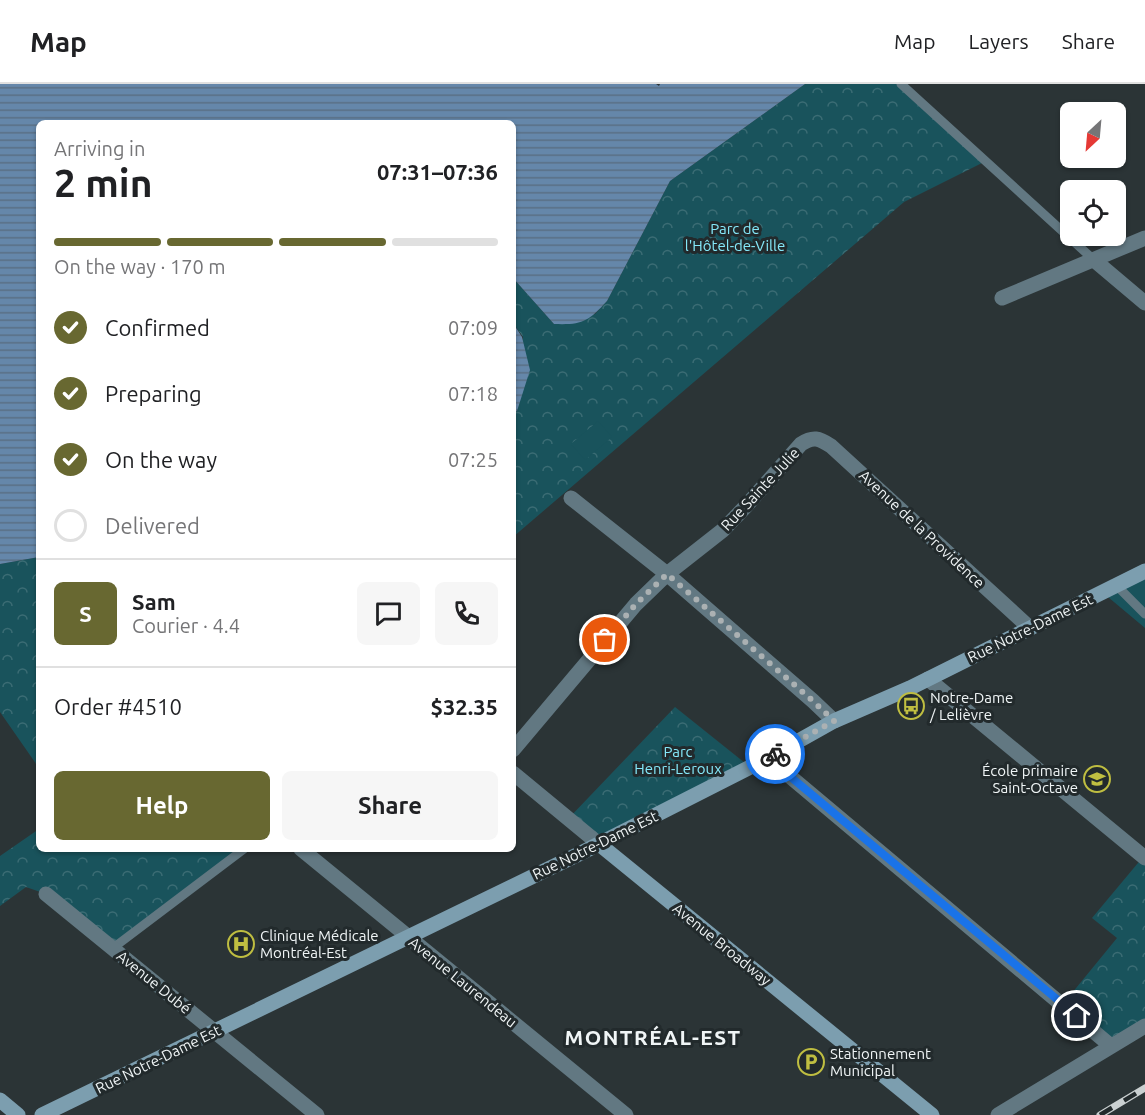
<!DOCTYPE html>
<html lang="en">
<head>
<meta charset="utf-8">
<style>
	:root { --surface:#fff; --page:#f6f6f6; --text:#202124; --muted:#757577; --line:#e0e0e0; --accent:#686831 }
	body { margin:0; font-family:Ubuntu,sans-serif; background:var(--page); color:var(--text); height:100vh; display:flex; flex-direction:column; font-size:22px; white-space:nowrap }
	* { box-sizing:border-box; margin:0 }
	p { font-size:20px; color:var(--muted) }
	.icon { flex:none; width:33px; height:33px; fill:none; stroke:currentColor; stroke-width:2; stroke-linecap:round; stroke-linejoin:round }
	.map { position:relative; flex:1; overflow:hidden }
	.details { position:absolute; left:36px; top:36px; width:480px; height:732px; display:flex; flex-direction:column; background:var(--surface); border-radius:9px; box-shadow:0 2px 4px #0004 }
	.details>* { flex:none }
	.needle { width:39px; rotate:206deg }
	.buttons { position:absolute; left:1060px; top:18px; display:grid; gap:12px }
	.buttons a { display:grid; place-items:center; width:66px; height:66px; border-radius:9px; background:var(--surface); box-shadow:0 2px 4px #0004; font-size:30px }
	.pin { position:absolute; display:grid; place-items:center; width:51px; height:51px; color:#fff; margin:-26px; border:3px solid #fff; border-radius:50%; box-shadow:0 2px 6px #0007 }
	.courier { position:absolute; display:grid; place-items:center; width:60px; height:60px; margin:-30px; border:4px solid #1a73e8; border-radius:50%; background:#fff; color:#222; box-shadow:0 2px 8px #0007 }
	.summary em { font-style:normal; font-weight:600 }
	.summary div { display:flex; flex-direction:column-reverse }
	.summary { display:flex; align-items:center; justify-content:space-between; height:102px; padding:0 18px }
	h1 { font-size:39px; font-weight:600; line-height:45px }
	.bar { display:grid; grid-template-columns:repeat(4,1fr); gap:9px 6px; align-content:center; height:72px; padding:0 18px }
	.bar i { height:8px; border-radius:4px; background:var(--line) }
	.bar .current { background:var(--accent) }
	.bar p { grid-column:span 4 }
	.line { display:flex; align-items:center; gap:15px; padding:0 18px; border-top:2px solid var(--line) }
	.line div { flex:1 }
	.round { display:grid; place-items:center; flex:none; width:63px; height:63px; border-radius:9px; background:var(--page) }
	ol { padding:0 18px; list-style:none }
	li { display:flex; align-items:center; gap:18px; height:66px }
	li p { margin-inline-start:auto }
	li .icon { padding:6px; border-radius:50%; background:var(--accent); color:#fff; stroke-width:4 }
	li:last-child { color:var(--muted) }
	li i { width:33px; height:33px; border:3px solid var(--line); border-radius:50% }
	.cta { display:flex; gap:12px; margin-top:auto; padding:12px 18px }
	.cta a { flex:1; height:69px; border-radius:9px; background:var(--accent); color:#fff; font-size:24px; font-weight:600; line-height:69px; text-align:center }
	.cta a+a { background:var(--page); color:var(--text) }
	header { display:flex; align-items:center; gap:36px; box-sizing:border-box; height:84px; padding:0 30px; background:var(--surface); border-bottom:2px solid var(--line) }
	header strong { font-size:28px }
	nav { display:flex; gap:33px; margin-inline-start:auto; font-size:21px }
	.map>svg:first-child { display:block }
</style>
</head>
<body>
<header>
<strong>Map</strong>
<nav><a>Map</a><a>Layers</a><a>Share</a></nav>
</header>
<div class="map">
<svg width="1145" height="1031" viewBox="0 0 1145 1031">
	<defs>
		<pattern id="park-crowns" width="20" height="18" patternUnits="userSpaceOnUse" patternTransform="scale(1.5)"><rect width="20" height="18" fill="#19535c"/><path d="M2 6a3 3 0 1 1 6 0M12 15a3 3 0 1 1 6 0" fill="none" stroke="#3b6c74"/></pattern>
		<pattern id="water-rules" width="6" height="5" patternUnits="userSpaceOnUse" patternTransform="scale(1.5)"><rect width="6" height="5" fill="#6587aa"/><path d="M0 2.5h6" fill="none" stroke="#596f84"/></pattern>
	</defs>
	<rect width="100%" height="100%" fill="#2b3436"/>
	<path fill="url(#park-crowns)" d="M 805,0 L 905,0 L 986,77 L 904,118 L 513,453 L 513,329 L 517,327 L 523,253 L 513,239 L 513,194 L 554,240 L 595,230 L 607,217 L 670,97 Z
		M 39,473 L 39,684 L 0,628 L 0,480 Z
		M 675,623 L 750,683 L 599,760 L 568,735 Z
		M 39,745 L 39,765 L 244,765 L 113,864 L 46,810 L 26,803 L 0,822 L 0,772 Z
		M 1143,773 L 1145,774 L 1145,942 L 1111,962 L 1063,920 L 1117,854 L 1092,834 Z"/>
	<path fill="#19535c" d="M 598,337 L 612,353 L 585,376 L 571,360 Z
		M 1145,487 L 1145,544 L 1102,508 Z"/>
	<path fill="url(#water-rules)" d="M 0,0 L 656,0 L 659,2 L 660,0 L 805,0 L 670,97 L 607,217 C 588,238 582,241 554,240 L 513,194 L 513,39 L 39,39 L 39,473 L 0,480 Z
		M 513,239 L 522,253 L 530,286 L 517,327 L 513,329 Z"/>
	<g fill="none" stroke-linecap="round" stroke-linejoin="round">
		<path stroke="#627882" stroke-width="9" d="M 901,0 L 1094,176
			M 1116,501 L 1145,530
			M 113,864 L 244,765"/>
		<path stroke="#627882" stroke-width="15" d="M 1094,176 L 1145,219
			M 1002,214 L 1145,154
			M 571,414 L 667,490 L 813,617 L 834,637
			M 928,595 L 1145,774
			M 513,666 L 636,520 L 667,490 L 723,446 L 746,422 L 801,360 C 813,352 819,354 831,362 L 1030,544
			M 768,674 L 1111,962
			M 513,689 L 599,760
			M 301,765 L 626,1031
			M 46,810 L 317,1031
			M 998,1031 L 1145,942"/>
		<path stroke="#7c9eaf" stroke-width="15" d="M 599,760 L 932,1031
			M 0,1016 L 18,1031
			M 42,1031 L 581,769 L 768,674 L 834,637 L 910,604 L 1145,487"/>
		<defs>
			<path id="rail" d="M 1100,1031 L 1145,1004"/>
		</defs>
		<use href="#rail" stroke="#cad0d1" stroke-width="7"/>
		<use href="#rail" stroke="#222a2c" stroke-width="4.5" stroke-dasharray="14" stroke-linecap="butt"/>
	</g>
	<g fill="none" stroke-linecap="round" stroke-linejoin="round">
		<path stroke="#abb1b3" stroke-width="6" stroke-dasharray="0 10.8" d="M 605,556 L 636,520 L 667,490 L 813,617 L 834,637 L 775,670"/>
		<path stroke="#1a73e8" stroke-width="8" d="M 775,670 L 768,674 L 1077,932"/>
	</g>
	<defs>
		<symbol id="bus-ring" viewBox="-11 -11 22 22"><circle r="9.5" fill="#222a2c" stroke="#bfbe41" stroke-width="1.5"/><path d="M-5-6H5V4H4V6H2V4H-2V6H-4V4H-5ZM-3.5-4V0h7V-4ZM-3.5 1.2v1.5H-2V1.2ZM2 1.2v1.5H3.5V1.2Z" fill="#bfbe41"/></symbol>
		<symbol id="school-ring" viewBox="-11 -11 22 22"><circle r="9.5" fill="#222a2c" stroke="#bfbe41" stroke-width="1.5"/><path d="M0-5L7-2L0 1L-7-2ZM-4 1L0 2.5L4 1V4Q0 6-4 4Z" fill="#bfbe41"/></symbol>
		<symbol id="hospital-ring" viewBox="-11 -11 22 22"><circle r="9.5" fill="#222a2c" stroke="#bfbe41" stroke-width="1.5"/><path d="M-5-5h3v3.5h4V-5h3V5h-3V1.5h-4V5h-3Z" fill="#bfbe41"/></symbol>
		<symbol id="parking-ring" viewBox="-11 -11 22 22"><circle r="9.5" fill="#222a2c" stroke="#bfbe41" stroke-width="1.5"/><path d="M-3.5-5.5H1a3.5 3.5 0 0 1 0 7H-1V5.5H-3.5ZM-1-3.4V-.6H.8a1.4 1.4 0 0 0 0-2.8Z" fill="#bfbe41"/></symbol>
	</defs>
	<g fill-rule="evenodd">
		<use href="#bus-ring" x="896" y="607" width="30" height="30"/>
		<use href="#school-ring" x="1082" y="680" width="30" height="30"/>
		<use href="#hospital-ring" x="226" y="845" width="30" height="30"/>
		<use href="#parking-ring" x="796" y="963" width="30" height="30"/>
	</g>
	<g text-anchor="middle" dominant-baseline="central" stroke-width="6" stroke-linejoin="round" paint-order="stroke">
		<g font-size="15" fill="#85e8f9" stroke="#222a2c">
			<text x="735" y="144">Parc de<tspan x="735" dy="17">l'Hôtel-de-Ville</tspan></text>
			<text x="678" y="667">Parc<tspan x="678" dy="17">Henri-Leroux</tspan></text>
		</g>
		<g font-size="15" fill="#f0f5f6" stroke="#222a2c">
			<text transform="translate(760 405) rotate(-47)">Rue Sainte Julie</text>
			<text transform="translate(922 445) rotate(43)">Avenue de la Providence</text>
			<text transform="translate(1030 544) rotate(-26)">Rue Notre-Dame Est</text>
			<text transform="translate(595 761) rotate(-26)">Rue Notre-Dame Est</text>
			<text transform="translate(722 860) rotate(39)">Avenue Broadway</text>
			<text transform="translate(154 898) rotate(39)">Avenue Dubé</text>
			<text transform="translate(463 898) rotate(39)">Avenue Laurendeau</text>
			<text transform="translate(158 975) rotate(-26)">Rue Notre-Dame Est</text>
		</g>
		<g font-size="15" fill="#f0f5f6" stroke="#222a2c" text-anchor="start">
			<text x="930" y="613">Notre-Dame<tspan x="930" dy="17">/ Lelièvre</tspan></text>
			<text x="1078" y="686" text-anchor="end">École primaire<tspan x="1078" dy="17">Saint-Octave</tspan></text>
			<text x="260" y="851">Clinique Médicale<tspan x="260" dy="17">Montréal-Est</tspan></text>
			<text x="830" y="969">Stationnement<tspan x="830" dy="17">Municipal</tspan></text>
		</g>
		<g font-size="21" font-weight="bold" letter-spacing="1.5" fill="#f0f5f6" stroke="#222a2c">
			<text x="653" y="953">MONTRÉAL-EST</text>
		</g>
	</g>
</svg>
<div class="buttons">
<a><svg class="needle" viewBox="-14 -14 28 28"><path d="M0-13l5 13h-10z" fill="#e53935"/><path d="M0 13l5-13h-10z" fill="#757577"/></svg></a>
<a><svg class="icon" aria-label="locate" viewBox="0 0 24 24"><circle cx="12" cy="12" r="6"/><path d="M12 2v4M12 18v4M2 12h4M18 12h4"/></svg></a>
</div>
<div class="pin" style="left:605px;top:556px;background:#ea580c"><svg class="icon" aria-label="bag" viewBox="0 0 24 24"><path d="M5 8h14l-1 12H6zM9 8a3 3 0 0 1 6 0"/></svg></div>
<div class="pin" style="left:1077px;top:932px;background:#1f2937"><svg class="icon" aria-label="home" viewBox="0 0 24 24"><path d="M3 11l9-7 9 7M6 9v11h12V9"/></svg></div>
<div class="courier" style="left:775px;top:670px"><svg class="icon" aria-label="bike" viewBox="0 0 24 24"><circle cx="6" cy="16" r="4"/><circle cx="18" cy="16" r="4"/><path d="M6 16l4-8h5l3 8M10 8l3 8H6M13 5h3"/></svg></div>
<section class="details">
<div class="summary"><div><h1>2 min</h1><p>Arriving in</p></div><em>07:31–07:36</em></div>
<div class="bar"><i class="current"></i><i class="current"></i><i class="current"></i><i></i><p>On the way · 170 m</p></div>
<ol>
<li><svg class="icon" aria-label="check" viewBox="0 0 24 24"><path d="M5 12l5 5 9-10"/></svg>Confirmed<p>07:09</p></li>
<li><svg class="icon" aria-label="check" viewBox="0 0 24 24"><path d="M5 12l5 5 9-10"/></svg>Preparing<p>07:18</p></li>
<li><svg class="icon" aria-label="check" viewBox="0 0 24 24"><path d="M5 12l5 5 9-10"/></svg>On the way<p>07:25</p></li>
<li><i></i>Delivered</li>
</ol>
<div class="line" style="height:108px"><b class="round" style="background:var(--accent);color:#fff">S</b><div><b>Sam</b><p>Courier · 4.4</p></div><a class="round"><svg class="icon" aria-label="chat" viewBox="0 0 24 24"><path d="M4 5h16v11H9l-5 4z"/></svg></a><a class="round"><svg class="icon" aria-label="phone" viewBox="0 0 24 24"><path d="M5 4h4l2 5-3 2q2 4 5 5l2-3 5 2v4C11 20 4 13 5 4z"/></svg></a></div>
<div class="line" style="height:78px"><div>Order #4510</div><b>$32.35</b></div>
<div class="cta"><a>Help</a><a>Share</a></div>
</section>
</div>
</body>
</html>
